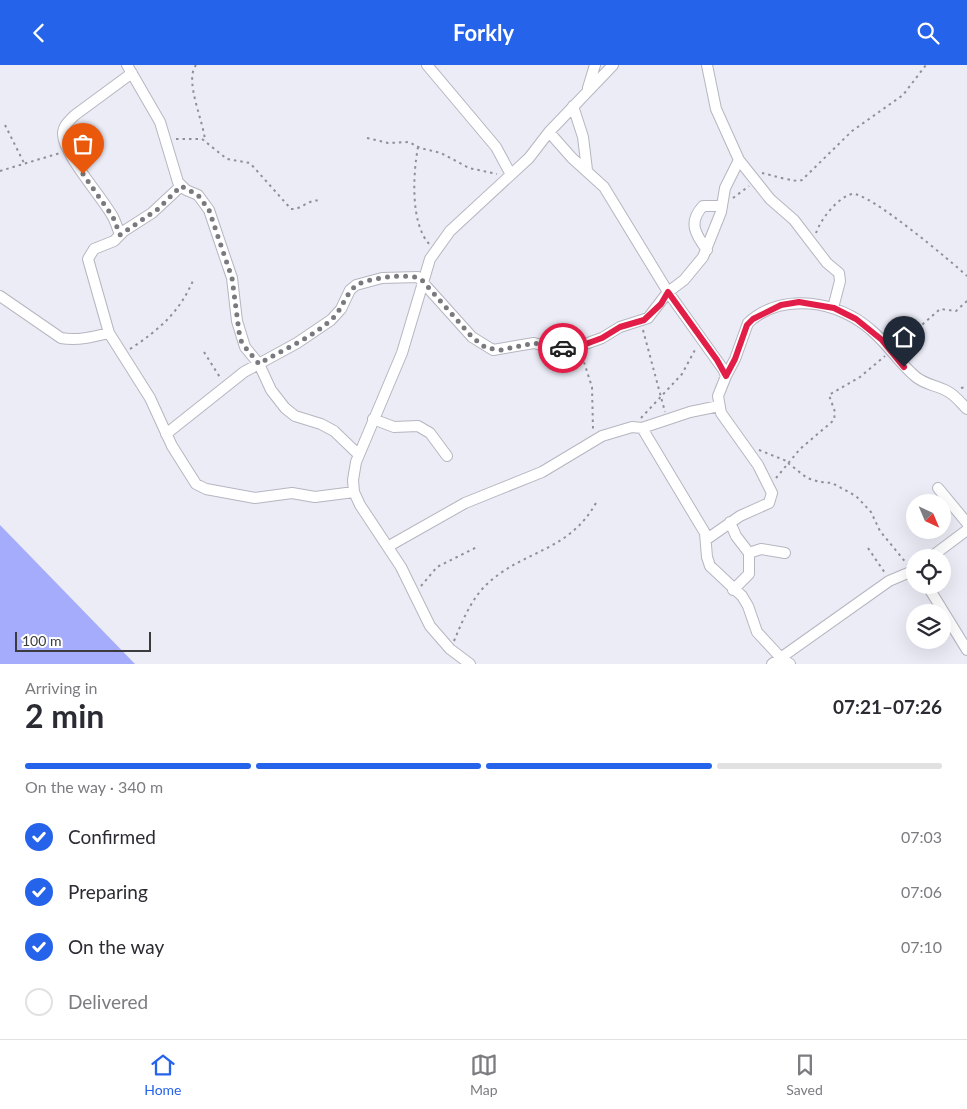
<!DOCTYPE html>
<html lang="en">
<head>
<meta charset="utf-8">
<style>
	:root { --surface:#fff; --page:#f7f7f7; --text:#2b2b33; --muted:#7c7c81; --line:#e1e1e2; --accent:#2563eb }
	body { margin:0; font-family:Lato,sans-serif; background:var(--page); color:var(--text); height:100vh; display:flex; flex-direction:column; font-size:19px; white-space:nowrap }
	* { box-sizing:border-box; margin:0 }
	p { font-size:16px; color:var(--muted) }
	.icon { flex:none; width:28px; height:28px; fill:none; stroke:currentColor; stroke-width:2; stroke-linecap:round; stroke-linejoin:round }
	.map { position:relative; height:599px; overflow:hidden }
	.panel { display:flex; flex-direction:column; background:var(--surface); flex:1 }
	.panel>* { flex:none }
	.needle { width:32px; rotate:136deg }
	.controls { position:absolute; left:906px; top:429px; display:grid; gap:10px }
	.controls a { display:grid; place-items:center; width:45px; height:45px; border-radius:50%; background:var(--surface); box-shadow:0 5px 20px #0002; font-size:25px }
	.scale { position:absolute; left:15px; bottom:12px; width:136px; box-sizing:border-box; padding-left:5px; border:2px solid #3b3b3f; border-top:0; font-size:14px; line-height:18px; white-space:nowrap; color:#3b3b3f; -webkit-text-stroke:4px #fff; paint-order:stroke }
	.pin { position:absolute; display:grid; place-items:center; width:42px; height:42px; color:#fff; margin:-51px -21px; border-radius:50% 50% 50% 0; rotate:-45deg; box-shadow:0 0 5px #0007 }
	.pin .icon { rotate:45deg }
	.courier { position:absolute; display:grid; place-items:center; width:50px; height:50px; margin:-25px; border:4px solid #e11d48; border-radius:50%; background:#fff; color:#222; box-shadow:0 1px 6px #0007 }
	.summary em { font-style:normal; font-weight:700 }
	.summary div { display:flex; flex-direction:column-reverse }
	.summary { display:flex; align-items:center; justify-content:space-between; height:85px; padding:0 25px }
	h1 { font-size:32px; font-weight:700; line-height:38px }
	.bar { display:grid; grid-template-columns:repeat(4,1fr); gap:8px 5px; align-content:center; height:60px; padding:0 25px }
	.bar i { height:6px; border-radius:4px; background:var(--line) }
	.bar .selected { background:var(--accent) }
	.bar p { grid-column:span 4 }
	ol { padding:0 25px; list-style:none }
	li { display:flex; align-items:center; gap:15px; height:55px }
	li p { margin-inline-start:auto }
	li .icon { padding:5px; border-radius:50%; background:var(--accent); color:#fff; stroke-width:4 }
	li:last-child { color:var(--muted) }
	li i { width:28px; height:28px; border:2px solid var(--line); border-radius:50% }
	header { display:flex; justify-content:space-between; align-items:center; height:65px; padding:0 25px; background:var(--accent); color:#fff; font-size:22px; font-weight:700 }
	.tab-bar { display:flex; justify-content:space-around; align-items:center; height:70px; border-top:1px solid var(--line); background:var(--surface); font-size:14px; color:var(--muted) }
	.tab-bar a { display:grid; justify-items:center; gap:2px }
	.tab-bar .selected { color:var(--accent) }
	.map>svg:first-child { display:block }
</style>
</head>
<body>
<header><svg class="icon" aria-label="back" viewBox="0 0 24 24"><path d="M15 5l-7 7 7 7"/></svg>Forkly<svg class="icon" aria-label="search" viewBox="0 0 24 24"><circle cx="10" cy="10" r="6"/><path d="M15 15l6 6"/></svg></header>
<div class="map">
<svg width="967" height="599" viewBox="0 0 967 599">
	<rect width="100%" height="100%" fill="#ebecf6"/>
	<path fill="#a5acfb" d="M 0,460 L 135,599 L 0,599 Z"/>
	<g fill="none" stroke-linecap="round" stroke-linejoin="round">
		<defs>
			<path id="street" d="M 127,0 L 160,57 L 178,117 L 186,125 L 198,130 L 209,145 L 232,213 L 237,256 L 245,282 L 259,299 L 271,325 L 285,343 L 295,351 L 321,359 L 334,366 L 359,390
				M 427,0 L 496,82 L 510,108
				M 707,0 L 716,44 L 739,95 L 770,134 L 794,155 L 827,198 L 839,208 L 840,216 L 833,243
				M 588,23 L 595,0
				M 573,41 L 583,72 L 587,105
				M 549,67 L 572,93 L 604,122 L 668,227 L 723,304 L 726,311 L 718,331 L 721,348 L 758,400 L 772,428 L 769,438 L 740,451 L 707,474
				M 181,121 L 152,148 L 124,166 L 114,176 L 94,184 L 88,194 L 109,268 L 150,333 L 172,381 L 196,419 L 206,424 L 255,433 L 292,428 L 315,432 L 354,427
				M 120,170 C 118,164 116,158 113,152 C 103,133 63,89 63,69 C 63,61 69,56 75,50 L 132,8
				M 707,185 C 695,169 688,157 703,141 L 722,141
				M 0,231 L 61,273 C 77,276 93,272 109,268
				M 726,311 L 735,294 L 748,258 C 782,226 839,236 871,265 C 888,279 899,298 916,312 C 926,320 936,320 947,326 C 955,330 961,338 967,344
				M 373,354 L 394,362 L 418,361 L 430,368 L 447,391
				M 642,363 L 705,468 L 707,492 L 710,501 L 742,531 L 748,541 L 757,567 L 781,593 L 790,599
				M 166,369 L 244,307 L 297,278 L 331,255 L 341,244 L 350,225 L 356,220 L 382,213 L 418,212 L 472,272 L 493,285 L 534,278 L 552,283 L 577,282 L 602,273 L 620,262 L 648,253 L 668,227 L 684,215 L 703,192 L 721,147 L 725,123 L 739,95
				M 938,423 L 967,458
				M 730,457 L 736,471 L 749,488 L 761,484 L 785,488
				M 389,481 L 465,438 L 542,407 L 602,371 L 632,362 L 642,363 L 690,347 L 719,341
				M 931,492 L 967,465
				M 927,520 L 967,585
				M 733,525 L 749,509 L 749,488
				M 470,599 L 450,584 L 430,561 L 401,502 L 360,440 L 354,427 L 353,415 L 356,397 L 402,288 L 430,194 L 450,166 L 529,93 L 549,67 L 613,0
				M 772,599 L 889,516 L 915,505"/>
		</defs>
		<use href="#street" stroke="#b5b6c0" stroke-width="12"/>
		<path stroke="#8f9097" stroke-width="2" stroke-dasharray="2.5 4" stroke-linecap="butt" d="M 196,0 C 184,16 204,57 205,76
			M 5,60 L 24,98
			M 367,73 L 388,78 L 409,77 L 420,83 L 441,88 L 469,103 L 497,109
			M 176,74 L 202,74 L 227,94 L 250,98 L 291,144 C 302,145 309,133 320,136
			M 418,82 C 413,109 410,159 430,180
			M 0,106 L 60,88
			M 762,108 C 772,110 795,118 802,115 L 852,66 L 903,30 L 926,0
			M 733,133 L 749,121
			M 816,168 C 821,154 837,133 852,129 C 868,126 953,198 967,211
			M 643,265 L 665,347
			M 898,281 L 940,244 L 956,246 L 967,236
			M 130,284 C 159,265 181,246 194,213
			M 204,287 L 221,314
			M 582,291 L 592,322 L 593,364
			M 961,323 L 967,322
			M 641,353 L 682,309 L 696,283
			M 759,385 L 789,397
			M 788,398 L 807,413 L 820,417 L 832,418 L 856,431 L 871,447 L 880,466 L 907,499
			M 776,413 L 800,384 L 834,355 L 835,347 L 829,330 L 860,312 L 885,291
			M 868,483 L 885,508
			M 421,521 L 437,502 L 477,482
			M 454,576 C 462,557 470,537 484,522 C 522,484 567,489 596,438"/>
		<use href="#street" stroke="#fff" stroke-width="10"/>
	</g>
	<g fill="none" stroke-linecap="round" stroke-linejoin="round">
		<path stroke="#79797f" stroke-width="5" stroke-dasharray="0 9" d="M 83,109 L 113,152 L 120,170 L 158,144 L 181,121 L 198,130 L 209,145 L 232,213 L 240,274 L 245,282 L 259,299 C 283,284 310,274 331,255 C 343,245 346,225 359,219 C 370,213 412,207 422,215 L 472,272 L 486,283 L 501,285 L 534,278 L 563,283"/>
		<path stroke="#e11d48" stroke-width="6" d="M 563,283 L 583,280 L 602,273 L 620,262 L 644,255 L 661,239 L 668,227 L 717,295 L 726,311 L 735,294 L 747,260 L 753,254 L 781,240 L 799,237 L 834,243 L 856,254 L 882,275 L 904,302"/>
	</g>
</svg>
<div class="controls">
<a><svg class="needle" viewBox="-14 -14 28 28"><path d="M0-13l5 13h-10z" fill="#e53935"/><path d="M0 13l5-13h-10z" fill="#7c7c81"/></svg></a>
<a><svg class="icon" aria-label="locate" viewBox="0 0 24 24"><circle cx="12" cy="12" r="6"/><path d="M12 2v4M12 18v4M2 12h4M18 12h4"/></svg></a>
<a><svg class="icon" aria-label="layers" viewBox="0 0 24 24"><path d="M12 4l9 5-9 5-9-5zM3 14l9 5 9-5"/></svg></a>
</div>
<div class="scale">100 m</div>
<div class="pin" style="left:83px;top:109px;background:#ea580c"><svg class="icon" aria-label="bag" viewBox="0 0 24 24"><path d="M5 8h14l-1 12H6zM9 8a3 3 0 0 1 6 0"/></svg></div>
<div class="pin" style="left:904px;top:302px;background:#1f2937"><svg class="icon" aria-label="home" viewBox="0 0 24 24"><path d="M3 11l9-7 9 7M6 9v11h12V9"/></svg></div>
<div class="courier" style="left:563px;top:283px"><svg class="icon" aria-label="car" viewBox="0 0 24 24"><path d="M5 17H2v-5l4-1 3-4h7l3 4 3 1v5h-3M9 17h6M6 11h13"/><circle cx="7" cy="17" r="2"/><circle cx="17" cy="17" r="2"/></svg></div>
</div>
<section class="panel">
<div class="summary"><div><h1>2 min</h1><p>Arriving in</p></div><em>07:21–07:26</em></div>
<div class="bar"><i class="selected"></i><i class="selected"></i><i class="selected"></i><i></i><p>On the way · 340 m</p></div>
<ol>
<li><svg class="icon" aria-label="check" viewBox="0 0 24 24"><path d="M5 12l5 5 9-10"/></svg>Confirmed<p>07:03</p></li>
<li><svg class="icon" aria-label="check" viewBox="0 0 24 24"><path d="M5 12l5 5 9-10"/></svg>Preparing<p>07:06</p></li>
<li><svg class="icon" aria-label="check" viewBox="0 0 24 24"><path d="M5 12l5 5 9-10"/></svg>On the way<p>07:10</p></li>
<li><i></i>Delivered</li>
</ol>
</section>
<nav class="tab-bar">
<a class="selected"><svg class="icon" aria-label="home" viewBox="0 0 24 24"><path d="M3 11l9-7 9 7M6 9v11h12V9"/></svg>Home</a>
<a><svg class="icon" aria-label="map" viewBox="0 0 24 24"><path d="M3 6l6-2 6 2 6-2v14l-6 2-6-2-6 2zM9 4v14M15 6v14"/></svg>Map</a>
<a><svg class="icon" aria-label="saved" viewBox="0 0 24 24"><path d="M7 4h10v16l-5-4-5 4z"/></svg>Saved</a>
</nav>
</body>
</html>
